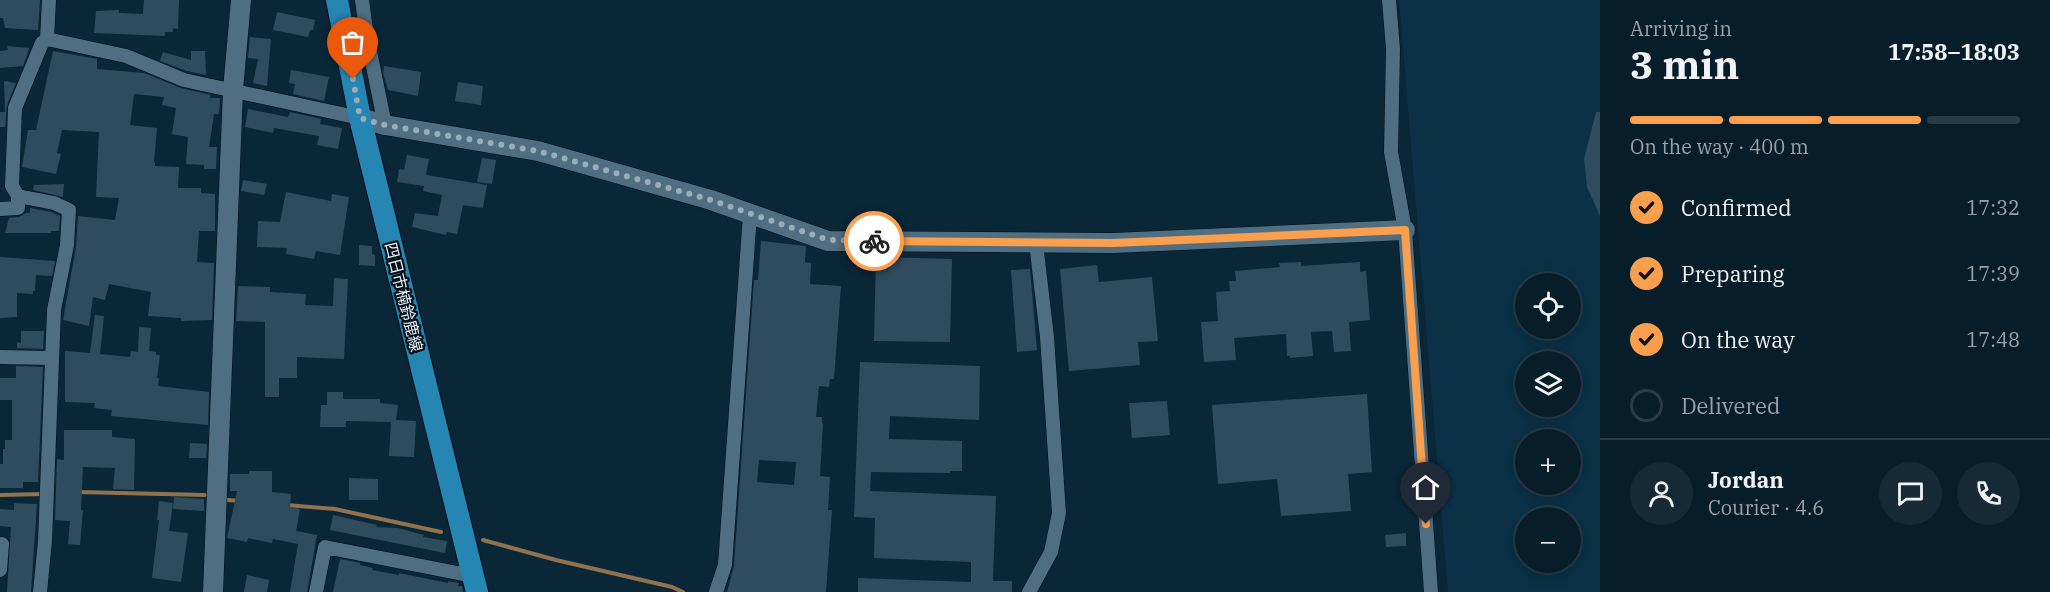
<!DOCTYPE html>
<html lang="en">
<head>
<meta charset="utf-8">
<style>
	:root { --surface:#081d2a; --page:#162a36; --text:#f1f3f6; --muted:#98a2a8; --line:#293b47; --accent:#f99f4d }
	body { margin:0; font-family:"IBM Plex Serif","Noto Sans JP",serif; background:var(--page); color:var(--text); height:100vh; display:flex; flex-direction:column; font-size:22px; white-space:nowrap }
	* { box-sizing:border-box; margin:0 }
	p { font-size:20px; color:var(--muted) }
	.icon { flex:none; width:33px; height:33px; fill:none; stroke:currentColor; stroke-width:2; stroke-linecap:round; stroke-linejoin:round }
	.map { position:relative; flex:1; overflow:hidden }
	.side { display:flex; flex-direction:column; background:var(--surface); width:450px }
	.side>* { flex:none }
	.fabs { position:absolute; left:1515px; top:273px; display:grid; gap:12px }
	.fabs a { display:grid; place-items:center; width:66px; height:66px; border-radius:50%; background:var(--surface); box-shadow:0 3px 15px #0003,0 0 0 2px var(--line); font-size:30px }
	.pin { position:absolute; display:grid; place-items:center; width:51px; height:51px; color:#fff; margin:-62px -26px; border-radius:50% 50% 50% 0; rotate:-45deg; box-shadow:0 0 6px #0007 }
	.pin .icon { rotate:45deg }
	.courier { position:absolute; display:grid; place-items:center; width:60px; height:60px; margin:-30px; border:4px solid #f99f4d; border-radius:50%; background:#fff; color:#222; box-shadow:0 2px 8px #0007 }
	.summary em { font-style:normal; font-weight:700 }
	.summary div { display:flex; flex-direction:column-reverse }
	.summary { display:flex; align-items:center; justify-content:space-between; height:102px; padding:0 30px }
	h1 { font-size:39px; font-weight:700; line-height:45px }
	.bar { display:grid; grid-template-columns:repeat(4,1fr); gap:9px 6px; align-content:center; height:72px; padding:0 30px }
	.bar i { height:8px; border-radius:4px; background:var(--line) }
	.bar .selected { background:var(--accent) }
	.bar p { grid-column:span 4 }
	.line { display:flex; align-items:center; gap:15px; padding:0 30px; border-top:2px solid var(--line) }
	.line div { flex:1 }
	.round { display:grid; place-items:center; flex:none; width:63px; height:63px; border-radius:32px; background:var(--page) }
	ol { padding:0 30px; list-style:none }
	li { display:flex; align-items:center; gap:18px; height:66px }
	li p { margin-inline-start:auto }
	li .icon { padding:6px; border-radius:50%; background:var(--accent); color:#111; stroke-width:4 }
	li:last-child { color:var(--muted) }
	li i { width:33px; height:33px; border:3px solid var(--line); border-radius:50% }
	main { display:flex; flex:1; min-height:0 }
	.map>svg:first-child { display:block }
</style>
</head>
<body>
<main>
<div class="map">
<svg width="1600" height="592" viewBox="0 0 1600 592">
	<rect width="100%" height="100%" fill="#0a2738"/>
	<path fill="#0a3146" fill-rule="evenodd" d="M 1399,0 L 1600,0 L 1600,592 L 1448,592 ZM 1526,284 L 1570,284 L 1570,328 L 1526,328 ZM 1526,362 L 1570,362 L 1570,406 L 1526,406 ZM 1526,440 L 1570,440 L 1570,484 L 1526,484 ZM 1526,518 L 1570,518 L 1570,562 L 1526,562 Z"/>
	<g fill="none" stroke-linecap="round" stroke-linejoin="round">
		<path stroke="#91724f" stroke-width="4" d="M 78,492 L 205,495
			M 0,495 L 44,494
			M 228,500 L 240,501
			M 286,505 L 335,509 L 441,532
			M 483,540 L 556,560 L 672,587 L 683,592"/>
	</g>
	<path fill="#2f4c5e" fill-rule="evenodd" d="M 0,0 L 40,0 L 38,30 L 5,28 L 3,18 L 0,18 Z
		M 144,0 L 179,0 L 178,29 L 173,28 L 173,32 L 165,32 L 165,36 L 94,33 L 96,11 L 119,10 L 119,13 L 143,14 Z
		M 277,12 L 315,20 L 313,30 L 310,30 L 308,37 L 273,30 Z
		M 250,37 L 271,39 L 267,86 L 253,83 L 258,59 L 248,58 Z
		M 7,46 L 29,48 L 23,66 L 0,68 L 0,51 L 8,50 Z
		M 53,51 L 97,59 L 97,69 L 144,73 L 181,88 L 211,95 L 210,98 L 220,98 L 219,114 L 214,114 L 209,147 L 217,147 L 216,169 L 204,169 L 204,165 L 186,164 L 188,137 L 172,134 L 176,108 L 162,105 L 164,97 L 134,94 L 130,125 L 157,128 L 154,162 L 155,162 L 155,166 L 179,167 L 178,188 L 201,188 L 201,193 L 215,194 L 215,231 L 199,231 L 197,262 L 214,263 L 212,320 L 181,321 L 181,318 L 148,316 L 151,292 L 109,284 L 105,300 L 93,297 L 89,326 L 63,320 L 76,247 L 78,216 L 115,220 L 119,198 L 96,197 L 99,132 L 62,130 L 57,153 L 61,154 L 56,174 L 22,167 L 28,130 L 36,130 Z
		M 191,51 L 205,51 L 206,75 L 187,71 L 160,61 L 163,52 L 191,60 Z
		M 384,66 L 421,72 L 418,96 L 388,90 L 383,73 Z
		M 291,70 L 329,77 L 324,101 L 293,94 L 295,84 L 289,83 Z
		M 4,81 L 16,83 L 7,105 L 5,127 L 0,127 L 0,112 L 5,112 Z
		M 458,82 L 483,86 L 481,105 L 455,101 Z
		M 248,109 L 288,117 L 290,112 L 321,119 L 320,124 L 342,128 L 338,149 L 317,145 L 319,136 L 274,128 L 273,133 L 245,127 Z
		M 1596,112 L 1600,112 L 1600,216 L 1587,187 L 1584,159 Z
		M 407,155 L 429,159 L 426,175 L 487,185 L 483,208 L 463,205 L 457,234 L 447,232 L 446,235 L 412,227 L 415,213 L 438,216 L 442,195 L 423,191 L 424,186 L 397,182 L 399,169 L 404,170 Z
		M 482,158 L 496,160 L 492,184 L 477,182 Z
		M 243,180 L 267,184 L 264,195 L 241,191 Z
		M 64,184 L 63,197 L 33,190 L 34,185 Z
		M 286,192 L 331,201 L 332,194 L 349,197 L 340,255 L 316,251 L 314,259 L 286,254 L 287,248 L 257,247 L 258,221 L 280,222 Z
		M 30,208 L 51,212 L 60,216 L 59,231 L 51,231 L 51,233 L 5,233 L 9,218 L 19,217 L 26,213 L 30,213 Z
		M 761,241 L 806,246 L 805,262 L 811,263 L 810,284 L 841,286 L 834,379 L 830,379 L 829,387 L 819,386 L 816,417 L 822,417 L 822,423 L 823,423 L 820,476 L 830,477 L 828,510 L 832,510 L 826,592 L 727,592 L 734,566 L 754,280 L 758,280 ZM 759,460 L 796,462 L 794,485 L 757,482 Z
		M 359,245 L 372,246 L 372,254 L 375,255 L 375,266 L 359,265 Z
		M 0,257 L 55,261 L 52,276 L 36,275 L 35,291 L 33,291 L 33,294 L 17,293 L 17,317 L 0,318 Z
		M 876,257 L 952,259 L 950,342 L 874,341 Z
		M 1301,262 L 1301,266 L 1360,262 L 1360,272 L 1366,271 L 1370,320 L 1349,322 L 1351,351 L 1334,352 L 1332,331 L 1311,332 L 1313,356 L 1290,358 L 1290,356 L 1287,356 L 1286,334 L 1234,338 L 1236,360 L 1204,362 L 1201,322 L 1218,321 L 1216,292 L 1230,291 L 1229,281 L 1236,281 L 1235,271 L 1280,267 L 1279,263 Z
		M 1097,265 L 1099,282 L 1152,277 L 1158,341 L 1138,342 L 1140,365 L 1069,371 L 1060,269 Z
		M 1030,269 L 1037,350 L 1017,352 L 1011,270 Z
		M 334,278 L 348,279 L 344,359 L 297,357 L 297,378 L 279,378 L 279,397 L 265,397 L 265,322 L 236,321 L 238,286 L 270,287 L 270,292 L 306,294 L 305,305 L 333,306 Z
		M 95,315 L 104,316 L 100,354 L 130,357 L 131,351 L 138,352 L 139,327 L 151,328 L 149,351 L 156,352 L 156,355 L 160,355 L 157,378 L 159,378 L 158,386 L 209,392 L 208,425 L 111,416 L 112,410 L 94,408 L 95,403 L 65,402 L 65,351 L 90,353 Z
		M 21,331 L 44,331 L 43,349 L 17,348 L 17,342 L 21,343 Z
		M 860,362 L 980,366 L 979,420 L 890,416 L 889,439 L 962,441 L 962,471 L 950,471 L 950,473 L 871,472 L 870,491 L 996,496 L 993,581 L 1012,581 L 1012,592 L 858,592 L 858,578 L 971,582 L 971,562 L 874,558 L 875,518 L 854,517 Z
		M 16,366 L 43,367 L 38,482 L 23,482 L 23,488 L 0,488 L 0,464 L 3,464 L 3,449 L 5,449 L 5,440 L 12,440 L 12,400 L 0,400 L 0,378 L 16,378 Z
		M 327,392 L 343,392 L 343,399 L 380,399 L 380,403 L 398,405 L 396,420 L 416,421 L 414,457 L 389,456 L 391,422 L 346,421 L 346,427 L 320,427 L 321,405 L 327,405 Z
		M 1367,394 L 1372,472 L 1348,474 L 1351,511 L 1281,516 L 1277,479 L 1218,484 L 1212,405 Z
		M 1167,401 L 1170,435 L 1132,438 L 1129,403 Z
		M 64,430 L 112,430 L 112,437 L 135,439 L 134,490 L 113,489 L 115,468 L 83,467 L 81,510 L 83,510 L 80,545 L 68,544 L 70,521 L 55,520 L 57,459 L 64,460 Z
		M 190,443 L 207,444 L 206,458 L 189,458 Z
		M 249,471 L 272,471 L 272,492 L 291,494 L 290,507 L 300,509 L 296,531 L 317,535 L 307,592 L 290,592 L 298,544 L 273,539 L 272,543 L 248,538 L 247,542 L 227,538 L 237,491 L 230,491 L 230,474 L 249,474 Z
		M 349,478 L 378,479 L 378,500 L 349,500 Z
		M 174,497 L 204,499 L 204,511 L 173,509 Z
		M 159,501 L 173,503 L 169,531 L 188,533 L 181,582 L 152,578 L 159,520 L 157,520 Z
		M 14,503 L 37,504 L 31,592 L 7,592 L 11,527 L 0,526 L 0,509 L 14,510 Z
		M 333,515 L 377,525 L 376,527 L 398,528 L 424,535 L 423,537 L 447,541 L 445,553 L 330,530 Z
		M 1406,533 L 1406,546 L 1386,547 L 1385,535 Z
		M 340,559 L 360,563 L 360,565 L 373,568 L 372,570 L 399,575 L 399,573 L 448,583 L 448,581 L 459,583 L 458,586 L 462,586 L 463,592 L 333,592 Z
		M 247,575 L 269,580 L 267,592 L 244,592 Z"/>
	<g fill="none" stroke-linecap="round" stroke-linejoin="round">
		<defs>
			<path id="street" d="M 362,0 L 367,37 L 385,125
				M 1389,0 L 1393,49 L 1391,152 L 1405,230 L 1431,592
				M 47,39 L 126,56 L 184,80 L 360,118
				M 18,196 L 12,186 L 15,108 L 42,43 L 47,39 L 49,0
				M 0,209 L 18,208 L 18,196 L 54,203 L 69,210 L 67,245 L 54,310 L 45,541 L 40,592
				M 0,357 L 52,358
				M 0,570 L 2,544
				M 316,592 L 325,547 L 473,576
				M 716,592 L 725,565 L 750,214
				M 1029,592 L 1051,552 L 1059,513 L 1047,337 L 1036,243"/>
			<path id="secondary" d="M 360,118 L 385,125 L 538,151 L 711,200 L 828,241 L 1113,243 L 1405,230
				M 213,592 L 233,90 L 241,0"/>
			<path id="primary" d="M 337,0 L 360,118 L 477,592"/>
		</defs>
		<use href="#street" stroke="#000f1b" stroke-width="15"/>
		<use href="#secondary" stroke="#000f1b" stroke-width="21"/>
		<use href="#primary" stroke="#000f1b" stroke-width="24"/>
		<use href="#street" stroke="#506e81" stroke-width="14"/>
		<use href="#secondary" stroke="#506e81" stroke-width="20"/>
		<use href="#primary" stroke="#2585b3" stroke-width="22"/>
	</g>
	<g fill="none" stroke-linecap="round" stroke-linejoin="round">
		<path stroke="#9aacb8" stroke-width="6" stroke-dasharray="0 10.8" d="M 353,79 L 360,118 L 385,125 L 538,151 L 711,200 L 828,240 L 874,241"/>
		<path stroke="#f99f4d" stroke-width="8" d="M 874,241 L 1113,243 L 1405,230 L 1426,524"/>
	</g>
	<g text-anchor="middle" dominant-baseline="central" stroke-width="4.5" stroke-linejoin="round" paint-order="stroke">
		<g font-size="16" fill="#e7f4fd" stroke="#040f16">
			<text transform="translate(404 297) rotate(76)">四日市楠鈴鹿線</text>
		</g>
	</g>
</svg>
<div class="fabs">
<a><svg class="icon" aria-label="locate" viewBox="0 0 24 24"><circle cx="12" cy="12" r="6"/><path d="M12 2v4M12 18v4M2 12h4M18 12h4"/></svg></a>
<a><svg class="icon" aria-label="layers" viewBox="0 0 24 24"><path d="M12 4l9 5-9 5-9-5zM3 14l9 5 9-5"/></svg></a>
<a>+</a>
<a>−</a>
</div>
<div class="pin" style="left:353px;top:79px;background:#ea580c"><svg class="icon" aria-label="bag" viewBox="0 0 24 24"><path d="M5 8h14l-1 12H6zM9 8a3 3 0 0 1 6 0"/></svg></div>
<div class="pin" style="left:1426px;top:524px;background:#1f2937"><svg class="icon" aria-label="home" viewBox="0 0 24 24"><path d="M3 11l9-7 9 7M6 9v11h12V9"/></svg></div>
<div class="courier" style="left:874px;top:241px"><svg class="icon" aria-label="bike" viewBox="0 0 24 24"><circle cx="6" cy="16" r="4"/><circle cx="18" cy="16" r="4"/><path d="M6 16l4-8h5l3 8M10 8l3 8H6M13 5h3"/></svg></div>
</div>
<section class="side">
<div class="summary"><div><h1>3 min</h1><p>Arriving in</p></div><em>17:58–18:03</em></div>
<div class="bar"><i class="selected"></i><i class="selected"></i><i class="selected"></i><i></i><p>On the way · 400 m</p></div>
<ol>
<li><svg class="icon" aria-label="check" viewBox="0 0 24 24"><path d="M5 12l5 5 9-10"/></svg>Confirmed<p>17:32</p></li>
<li><svg class="icon" aria-label="check" viewBox="0 0 24 24"><path d="M5 12l5 5 9-10"/></svg>Preparing<p>17:39</p></li>
<li><svg class="icon" aria-label="check" viewBox="0 0 24 24"><path d="M5 12l5 5 9-10"/></svg>On the way<p>17:48</p></li>
<li><i></i>Delivered</li>
</ol>
<div class="line" style="height:108px"><a class="round"><svg class="icon" aria-label="person" viewBox="0 0 24 24"><circle cx="12" cy="8" r="4"/><path d="M4 21q1-7 8-7t8 7"/></svg></a><div><b>Jordan</b><p>Courier · 4.6</p></div><a class="round"><svg class="icon" aria-label="chat" viewBox="0 0 24 24"><path d="M4 5h16v11H9l-5 4z"/></svg></a><a class="round"><svg class="icon" aria-label="phone" viewBox="0 0 24 24"><path d="M5 4h4l2 5-3 2q2 4 5 5l2-3 5 2v4C11 20 4 13 5 4z"/></svg></a></div>
</section>
</main>
</body>
</html>
